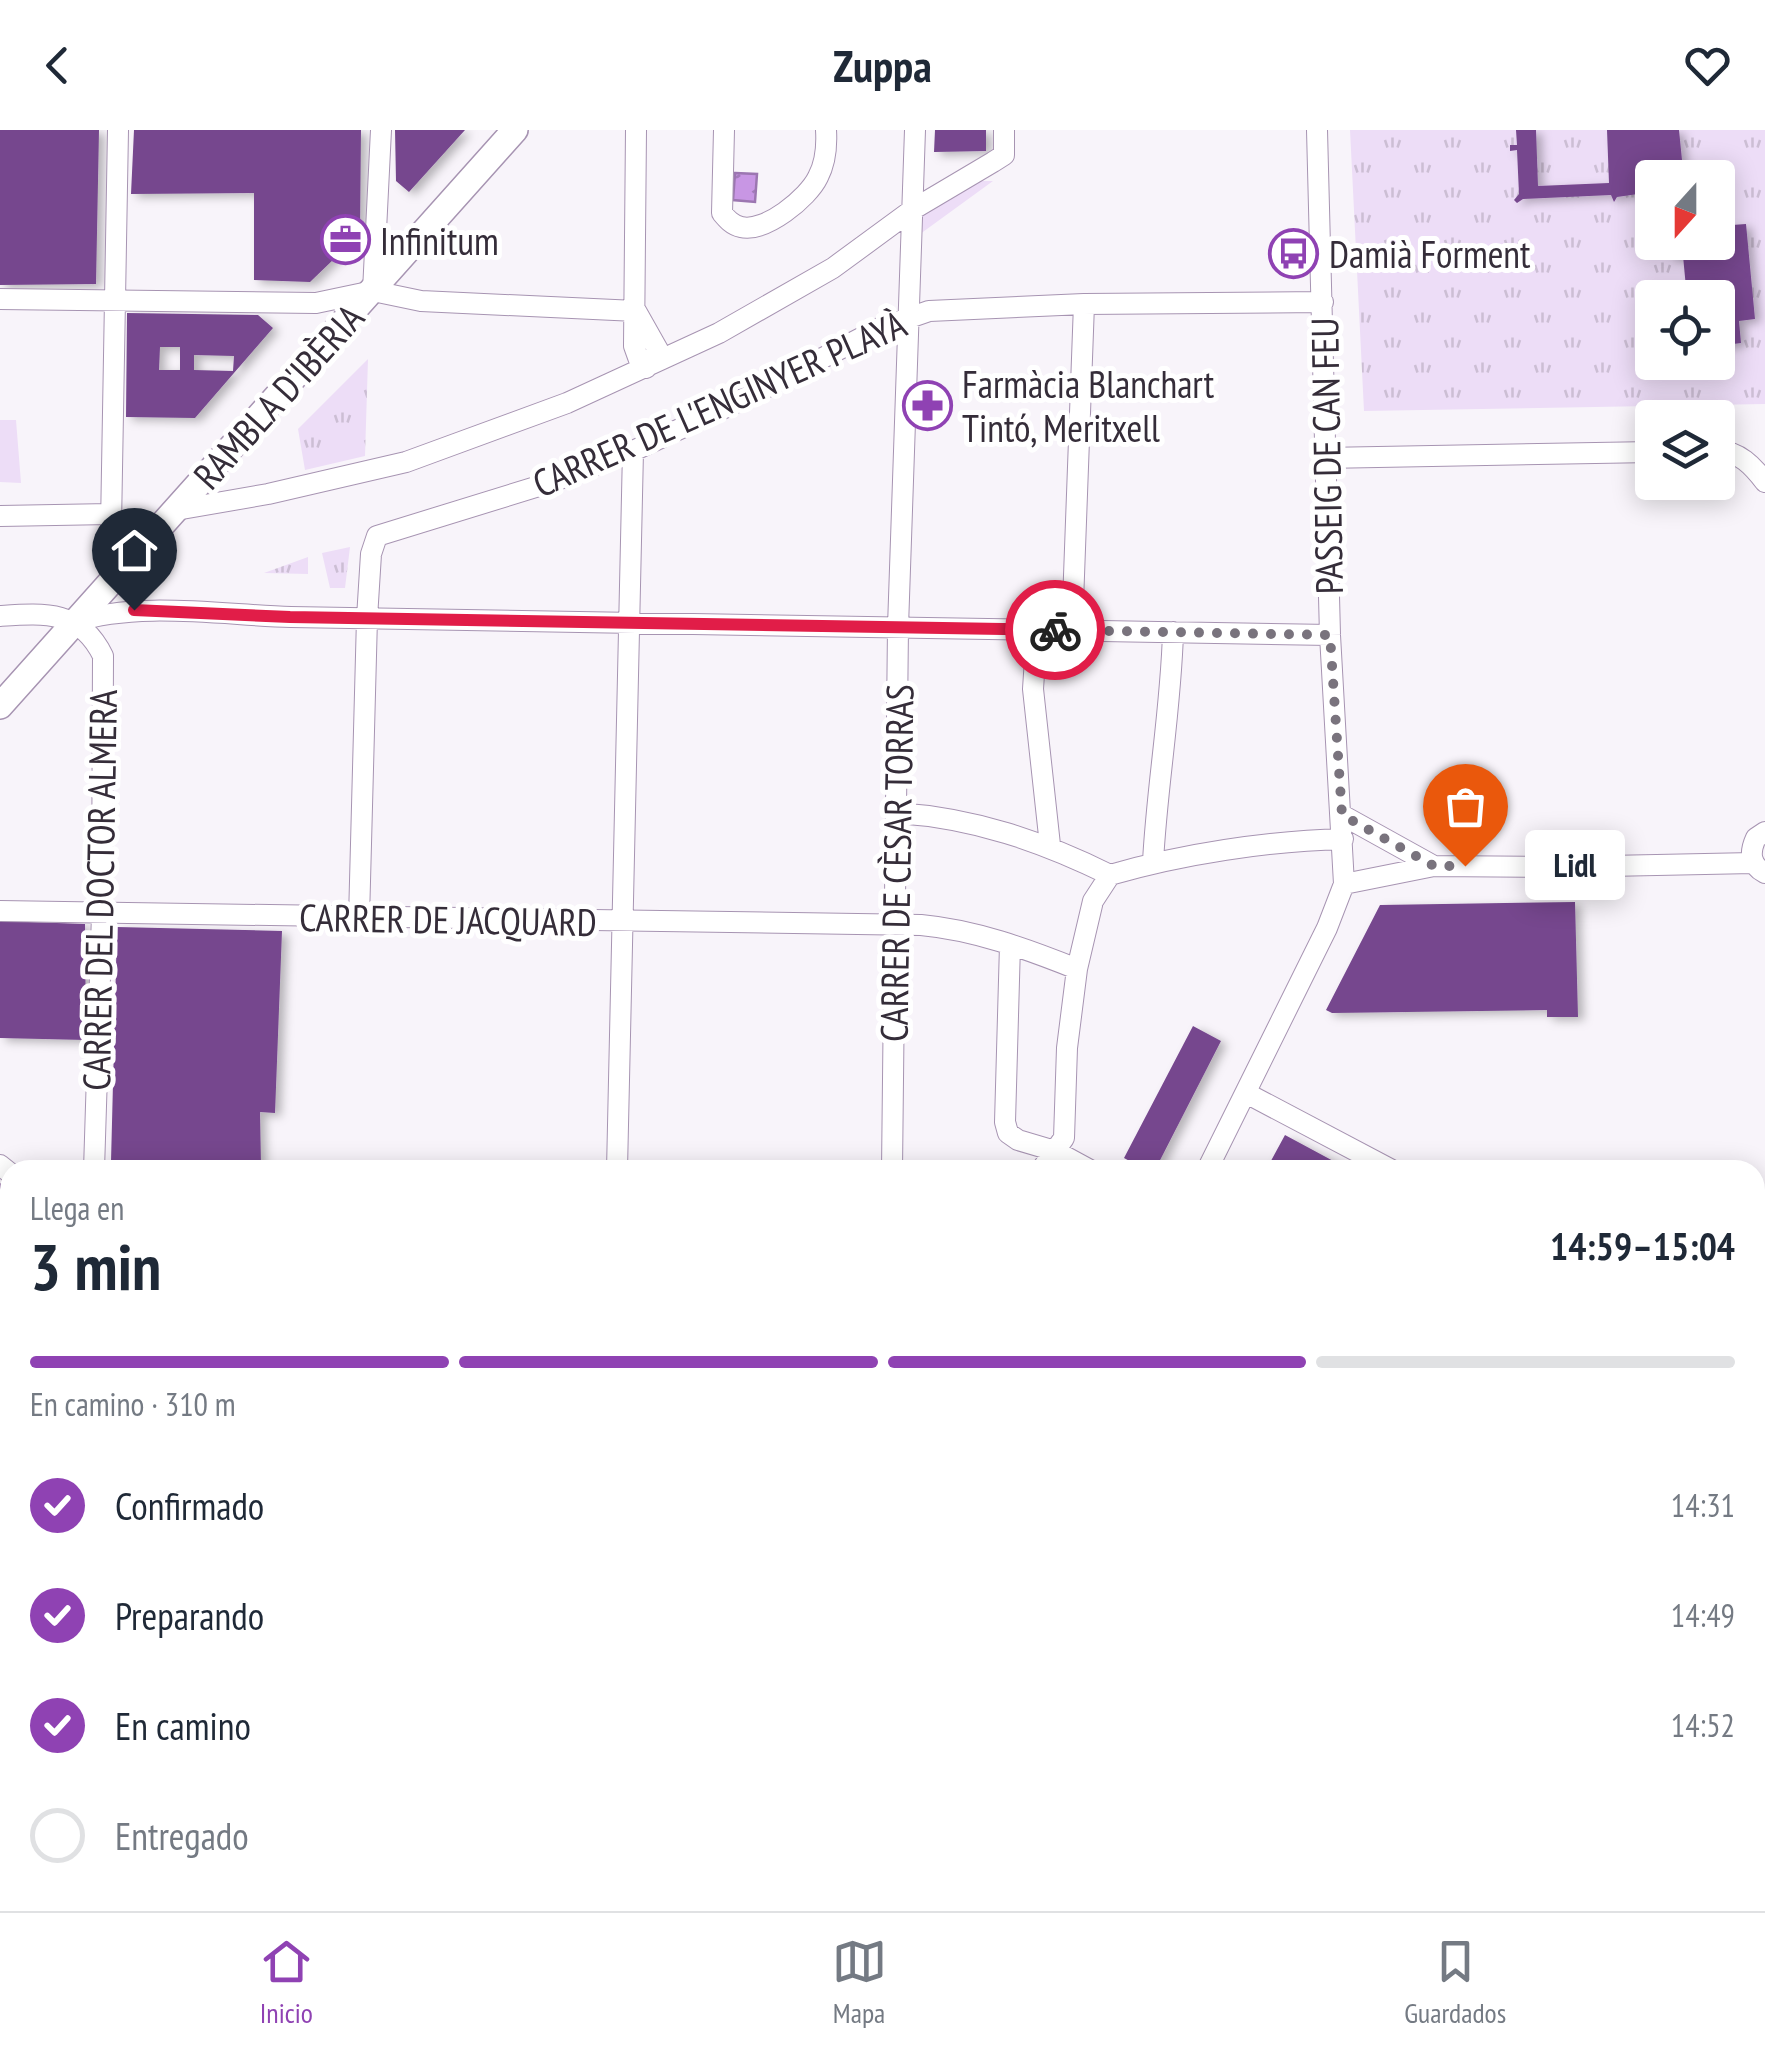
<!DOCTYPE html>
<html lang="es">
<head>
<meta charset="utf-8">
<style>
	:root { --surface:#fff; --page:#f2f2f3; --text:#1f2937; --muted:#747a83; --line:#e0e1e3; --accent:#8f42b3 }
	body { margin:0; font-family:"PT Sans Narrow",sans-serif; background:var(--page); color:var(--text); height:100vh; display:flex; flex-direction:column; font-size:38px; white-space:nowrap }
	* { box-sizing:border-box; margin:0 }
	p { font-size:32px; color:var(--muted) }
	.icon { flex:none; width:55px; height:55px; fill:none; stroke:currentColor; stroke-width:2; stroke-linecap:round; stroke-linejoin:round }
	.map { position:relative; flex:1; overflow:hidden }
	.panel { position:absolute; left:0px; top:1030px; width:1765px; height:752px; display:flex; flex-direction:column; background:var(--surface); border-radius:30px 30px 0 0; box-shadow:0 5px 25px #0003 }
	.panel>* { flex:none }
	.needle { width:65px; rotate:201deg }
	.controls { position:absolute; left:1635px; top:30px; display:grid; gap:20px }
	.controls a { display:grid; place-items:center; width:100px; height:100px; border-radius:10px; background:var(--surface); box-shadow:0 5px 25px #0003; font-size:50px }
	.pin { position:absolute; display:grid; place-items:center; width:85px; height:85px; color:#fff; margin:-102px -42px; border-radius:50% 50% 50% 0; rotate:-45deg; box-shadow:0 0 10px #0007 }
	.pin .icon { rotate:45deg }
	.courier { position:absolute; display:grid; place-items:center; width:100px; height:100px; margin:-50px; border:8px solid #e11d48; border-radius:50%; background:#fff; color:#222; box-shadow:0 2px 12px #0007 }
	.bubble { position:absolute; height:70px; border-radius:10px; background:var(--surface); box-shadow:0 5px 25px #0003; font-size:32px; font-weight:800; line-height:70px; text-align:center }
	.overview em { font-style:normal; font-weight:800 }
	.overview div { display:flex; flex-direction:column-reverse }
	.overview { display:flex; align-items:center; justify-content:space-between; height:170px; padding:0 30px }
	h1 { font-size:65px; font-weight:800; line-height:75px }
	.bar { display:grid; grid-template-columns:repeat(4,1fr); gap:15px 10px; align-content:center; height:120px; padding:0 30px }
	.bar i { height:12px; border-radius:8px; background:var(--line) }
	.bar .current { background:var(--accent) }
	.bar p { grid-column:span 4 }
	ol { padding:0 30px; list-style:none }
	li { display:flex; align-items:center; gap:30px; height:110px }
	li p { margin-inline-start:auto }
	li .icon { padding:10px; border-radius:50%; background:var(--accent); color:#fff; stroke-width:4 }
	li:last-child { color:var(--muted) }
	li i { width:55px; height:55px; border:5px solid var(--line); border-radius:50% }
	header { display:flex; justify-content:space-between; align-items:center; height:130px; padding:0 30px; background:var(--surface); font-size:45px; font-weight:800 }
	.dock { display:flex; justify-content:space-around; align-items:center; height:140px; border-top:2px solid var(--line); background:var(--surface); font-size:28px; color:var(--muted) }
	.dock a { display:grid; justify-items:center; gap:5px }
	.dock .current { color:var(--accent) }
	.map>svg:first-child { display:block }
</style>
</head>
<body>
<header><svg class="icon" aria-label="back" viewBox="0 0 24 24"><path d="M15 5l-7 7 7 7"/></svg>Zuppa<svg class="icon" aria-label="heart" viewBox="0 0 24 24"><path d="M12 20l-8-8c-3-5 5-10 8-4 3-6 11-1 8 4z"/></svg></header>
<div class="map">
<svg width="1765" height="1781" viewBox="0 0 1765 1781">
	<defs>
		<pattern id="grass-tufts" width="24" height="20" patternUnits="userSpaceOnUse" patternTransform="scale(2.5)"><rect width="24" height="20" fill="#edddf7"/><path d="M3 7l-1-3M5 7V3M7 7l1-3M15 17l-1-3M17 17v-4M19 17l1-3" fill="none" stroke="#ccbed4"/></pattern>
		<pattern id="water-ripples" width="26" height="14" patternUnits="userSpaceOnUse" patternTransform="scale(2.5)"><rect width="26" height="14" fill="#c896e4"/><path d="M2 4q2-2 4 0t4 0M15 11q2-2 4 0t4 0" fill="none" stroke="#a37bba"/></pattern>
		<filter id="shadow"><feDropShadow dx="6" dy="3.5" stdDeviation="5" flood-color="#0004"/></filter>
	</defs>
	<rect width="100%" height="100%" fill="#f8f4fa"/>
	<path fill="url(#grass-tufts)" fill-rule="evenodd" d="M 1350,0 L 1765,0 L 1765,274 L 1364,281 ZM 1652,48 L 1718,48 L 1718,112 L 1652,112 ZM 1652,168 L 1718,168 L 1718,232 L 1652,232 Z
		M 368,229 L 365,326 L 305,340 L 298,299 Z
		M 350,417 L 345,458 L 330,458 L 322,423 Z
		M 308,427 L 308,444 L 264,443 Z"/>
	<path fill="#edddf7" d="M 942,51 L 993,51 L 916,107 L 933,57 Z
		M 0,290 L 16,290 L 21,353 L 0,352 Z"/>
	<path fill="url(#water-ripples)" stroke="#9c76b1" stroke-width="2.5" d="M 735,43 L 757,44 L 755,72 L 733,70 Z"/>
	<path fill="#76478e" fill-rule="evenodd" filter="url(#shadow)" d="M 0,0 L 99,0 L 96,154 L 0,155 Z
		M 134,0 L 361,0 L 360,104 L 310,152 L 254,150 L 254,63 L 131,64 Z
		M 395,0 L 465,0 L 409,62 L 396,51 Z
		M 935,0 L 986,0 L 986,21 L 934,22 Z
		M 1516,0 L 1536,0 L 1538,56 L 1609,53 L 1607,0 L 1679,0 L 1683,40 L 1691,41 L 1684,43 L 1684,48 L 1652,48 L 1652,62 L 1617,67 L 1614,72 L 1611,65 L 1523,69 L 1517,73 L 1514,70 L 1519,64 L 1517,20 L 1510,21 L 1510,15 L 1517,15 Z
		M 1746,94 L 1755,189 L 1739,191 L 1741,213 L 1718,216 L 1718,168 L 1687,168 L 1683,126 L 1670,128 L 1668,112 L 1718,112 L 1718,96 Z
		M 127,183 L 258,185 L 273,198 L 195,288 L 126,287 ZM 160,217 L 180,217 L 180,240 L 159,240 ZM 194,225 L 234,226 L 233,241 L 194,240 Z
		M 1575,772 L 1578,887 L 1547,887 L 1547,880 L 1332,883 L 1326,880 L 1380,775 Z
		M 0,791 L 85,794 L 86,910 L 0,908 Z
		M 117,797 L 282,801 L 275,983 L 260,982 L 261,1035 L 111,1032 Z
		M 1193,896 L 1221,911 L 1155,1040 L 1146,1040 L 1124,1028 Z
		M 1285,1005 L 1350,1040 L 1266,1040 Z
		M 0,1053 L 10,1062 L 10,1069 L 0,1081 Z
		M 0,1416 L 10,1424 L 10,1453 L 5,1459 L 10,1463 L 10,1471 L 0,1470 Z
		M 1755,1560 L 1765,1561 L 1765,1600 L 1755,1600 Z
		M 1755,1602 L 1765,1603 L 1765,1625 L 1755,1624 Z
		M 0,1684 L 6,1684 L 5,1781 L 0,1781 Z
		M 481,1772 L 772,1772 L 768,1781 L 490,1781 Z
		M 1070,1772 L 1323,1772 L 1319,1781 L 1087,1781 Z"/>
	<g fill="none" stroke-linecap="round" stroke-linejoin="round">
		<defs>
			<path id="minor" d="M 636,0 L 634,216 L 639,230 L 646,238
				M 724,0 L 722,83 C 727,89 732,95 741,97 C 765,103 808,68 818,47 C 826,32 827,16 826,0
				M 373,161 L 381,0
				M 0,169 L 316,173 L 373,161 L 421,171 L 636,181
				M 636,181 L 658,220 L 646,238
				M 1718,321 C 1739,321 1753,336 1765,352
				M 1324,328 L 1652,322
				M 176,380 L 268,364 L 406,332 L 567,273 L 719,203 L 833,138 L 912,80 L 993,32 L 1004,25 L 1004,0
				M 0,386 L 110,384
				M 110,452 L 118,0
				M 0,486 C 45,483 81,480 103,526 L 102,784 L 94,1040
				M 74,492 C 138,471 222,485 291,487 L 1330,505
				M 1037,499 L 1033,559 L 1050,715
				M 1072,500 L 1084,174
				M 897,683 C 974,688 1041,711 1110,745
				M 1342,685 L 1434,736
				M 1765,702 L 1756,708 C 1749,723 1750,735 1765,743
				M 1153,732 C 1157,655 1171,579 1173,502
				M 1344,754 L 1434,736 L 1560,737 L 1753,733
				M 0,781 L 921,795 C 975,800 1027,819 1077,839
				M 359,789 L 367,488 L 371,424 L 377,406 L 552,352 L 633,321 L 752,265 L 880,198 L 929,181 L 1084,174 L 1323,172
				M 1010,815 L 1005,992 L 1008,1003 L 1018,1010 L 1055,1021 L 1090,1040
				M 1246,963 L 1392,1040
				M 0,1035 L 10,1043
				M 617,1040 L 633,321
				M 892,1040 L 898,497 L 915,0
				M 1041,1040 L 1064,1008 L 1067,918 L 1077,839 L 1093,771 L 1110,745 C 1182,724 1268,711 1343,709
				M 1207,1040 L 1327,798 L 1344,754 L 1330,505 L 1317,0
				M 0,1115 L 10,1104
				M 1755,1116 L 1765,1071
				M 1755,1165 L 1765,1160
				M 1755,1179 L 1765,1181
				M 0,1483 L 10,1485
				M 0,1613 L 10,1613
				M 1755,1744 L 1765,1745
				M 99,1772 L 99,1781
				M 883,1772 L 899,1781
				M 806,1781 L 811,1772
				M 1342,1781 L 1347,1772
				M 1439,1781 L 1444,1772
				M 1676,1781 L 1677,1772"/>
			<path id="major" d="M 0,576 L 515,0
				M 0,1389 L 10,1397
				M 447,1772 L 456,1781"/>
		</defs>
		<use href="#minor" stroke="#a794b2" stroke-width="22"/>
		<use href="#major" stroke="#a794b2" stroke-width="28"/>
		<use href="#minor" stroke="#fff" stroke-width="20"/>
		<use href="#major" stroke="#fff" stroke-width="25"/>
	</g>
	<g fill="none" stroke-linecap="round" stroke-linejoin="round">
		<path stroke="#79737d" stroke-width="10" stroke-dasharray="0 18" d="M 1055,500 L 1330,505 L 1342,685 L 1434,736 L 1465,736"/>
		<path stroke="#e11d48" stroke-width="12" d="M 134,480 L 290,487 L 1055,500"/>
	</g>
	<defs>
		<symbol id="office-ring" viewBox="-11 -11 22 22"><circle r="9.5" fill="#fff" stroke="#8f42b3" stroke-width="1.5"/><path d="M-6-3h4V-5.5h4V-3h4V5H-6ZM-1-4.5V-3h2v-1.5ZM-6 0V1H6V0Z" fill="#8f42b3"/></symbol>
		<symbol id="bus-ring" viewBox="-11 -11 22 22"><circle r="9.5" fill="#fff" stroke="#8f42b3" stroke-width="1.5"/><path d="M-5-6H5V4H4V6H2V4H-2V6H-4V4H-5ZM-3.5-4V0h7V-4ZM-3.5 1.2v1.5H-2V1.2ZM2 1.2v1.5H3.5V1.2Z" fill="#8f42b3"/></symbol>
		<symbol id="pharmacy-ring" viewBox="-11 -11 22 22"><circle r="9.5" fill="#fff" stroke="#8f42b3" stroke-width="1.5"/><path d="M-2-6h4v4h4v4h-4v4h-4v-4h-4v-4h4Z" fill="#8f42b3"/></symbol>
	</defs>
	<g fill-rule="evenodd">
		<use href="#office-ring" x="318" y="82" width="55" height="55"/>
		<use href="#bus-ring" x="1266" y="96" width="55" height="55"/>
		<use href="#pharmacy-ring" x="900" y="248" width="55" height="55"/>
	</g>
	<g text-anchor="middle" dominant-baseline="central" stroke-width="10" stroke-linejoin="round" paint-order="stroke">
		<g font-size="38" fill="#352d39" stroke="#fff" text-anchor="start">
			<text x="380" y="110">Infinitum</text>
			<text x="1329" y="123">Damià Forment</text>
			<text x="962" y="253">Farmàcia Blanchart<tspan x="962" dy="44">Tintó, Meritxell</tspan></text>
		</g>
		<g font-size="38" fill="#352d39" stroke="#fff">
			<text transform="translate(278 266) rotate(-48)">RAMBLA D'IBÈRIA</text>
			<text transform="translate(719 273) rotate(-24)">CARRER DE L'ENGINYER PLAYÀ</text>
			<text transform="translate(1326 326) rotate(-91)">PASSEIG DE CAN FEU</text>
			<text transform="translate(896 733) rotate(-89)">CARRER DE CÈSAR TORRAS</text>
			<text transform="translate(99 760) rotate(-89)">CARRER DEL DOCTOR ALMERA</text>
			<text transform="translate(448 789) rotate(1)">CARRER DE JACQUARD</text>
		</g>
	</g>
</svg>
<div class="controls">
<a><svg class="needle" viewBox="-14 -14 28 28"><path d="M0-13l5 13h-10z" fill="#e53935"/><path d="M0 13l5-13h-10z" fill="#747a83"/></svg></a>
<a><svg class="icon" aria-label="locate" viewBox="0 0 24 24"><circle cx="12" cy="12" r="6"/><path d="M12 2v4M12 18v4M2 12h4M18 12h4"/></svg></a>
<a><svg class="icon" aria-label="layers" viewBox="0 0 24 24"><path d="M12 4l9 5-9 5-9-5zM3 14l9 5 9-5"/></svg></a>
</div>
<div class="pin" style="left:1465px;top:736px;background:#ea580c"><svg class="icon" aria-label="bag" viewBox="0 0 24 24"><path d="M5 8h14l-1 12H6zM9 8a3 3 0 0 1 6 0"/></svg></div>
<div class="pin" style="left:134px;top:480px;background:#1f2937"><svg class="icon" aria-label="home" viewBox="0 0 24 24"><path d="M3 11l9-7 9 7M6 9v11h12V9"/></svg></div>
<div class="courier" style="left:1055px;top:500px"><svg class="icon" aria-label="bike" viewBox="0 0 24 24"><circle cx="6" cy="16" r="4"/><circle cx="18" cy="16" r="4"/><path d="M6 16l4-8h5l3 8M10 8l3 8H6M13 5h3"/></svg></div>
<div class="bubble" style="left:1525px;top:700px;width:100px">Lidl</div>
<section class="panel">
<div class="overview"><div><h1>3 min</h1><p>Llega en</p></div><em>14:59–15:04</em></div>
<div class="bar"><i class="current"></i><i class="current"></i><i class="current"></i><i></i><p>En camino · 310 m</p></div>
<ol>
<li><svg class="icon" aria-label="check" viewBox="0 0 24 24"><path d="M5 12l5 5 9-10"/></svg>Confirmado<p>14:31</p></li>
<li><svg class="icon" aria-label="check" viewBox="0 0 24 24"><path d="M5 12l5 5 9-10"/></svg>Preparando<p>14:49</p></li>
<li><svg class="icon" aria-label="check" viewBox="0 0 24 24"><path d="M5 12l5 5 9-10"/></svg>En camino<p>14:52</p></li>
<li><i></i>Entregado</li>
</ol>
</section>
</div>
<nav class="dock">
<a class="current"><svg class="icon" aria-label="home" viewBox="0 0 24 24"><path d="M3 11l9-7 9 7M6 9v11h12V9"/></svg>Inicio</a>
<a><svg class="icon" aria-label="map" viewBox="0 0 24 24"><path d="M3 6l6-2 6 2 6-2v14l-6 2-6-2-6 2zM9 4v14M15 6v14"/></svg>Mapa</a>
<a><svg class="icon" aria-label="saved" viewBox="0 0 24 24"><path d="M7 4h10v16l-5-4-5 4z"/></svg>Guardados</a>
</nav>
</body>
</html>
